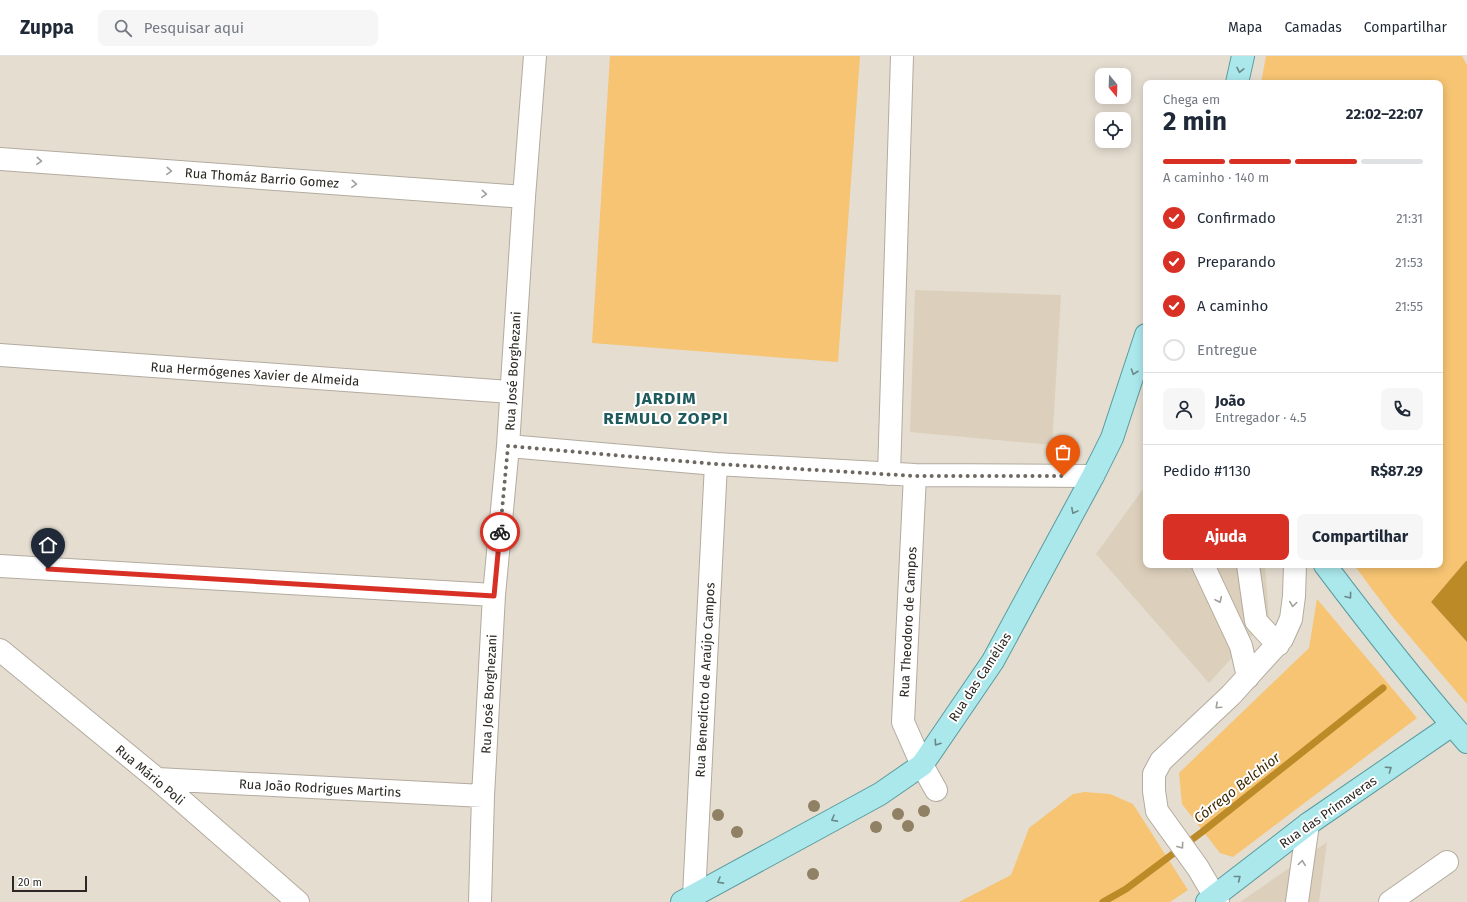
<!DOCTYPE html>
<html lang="pt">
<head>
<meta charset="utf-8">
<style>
	:root { --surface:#fff; --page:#f6f6f7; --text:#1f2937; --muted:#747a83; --line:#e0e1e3; --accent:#d93025 }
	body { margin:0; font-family:"Fira Sans",sans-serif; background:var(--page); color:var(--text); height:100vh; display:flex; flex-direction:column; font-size:15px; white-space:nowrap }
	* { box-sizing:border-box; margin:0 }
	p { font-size:13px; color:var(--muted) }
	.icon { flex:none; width:22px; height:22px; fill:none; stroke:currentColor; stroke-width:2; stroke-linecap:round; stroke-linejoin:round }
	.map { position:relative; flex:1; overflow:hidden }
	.details { position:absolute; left:1143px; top:24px; width:300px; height:488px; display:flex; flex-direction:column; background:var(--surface); border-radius:8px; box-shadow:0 2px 10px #0003 }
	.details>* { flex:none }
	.needle { width:26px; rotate:161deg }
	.controls { position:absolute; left:1095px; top:12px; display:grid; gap:8px }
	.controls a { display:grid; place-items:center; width:36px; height:36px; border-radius:8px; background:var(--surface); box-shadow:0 2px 10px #0003; font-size:20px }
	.scale { position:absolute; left:12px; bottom:10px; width:75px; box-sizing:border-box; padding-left:4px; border:2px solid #2c2924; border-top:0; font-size:11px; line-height:14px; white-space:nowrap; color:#2c2924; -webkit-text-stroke:3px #fff; paint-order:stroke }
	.pin { position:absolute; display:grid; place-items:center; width:34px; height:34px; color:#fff; margin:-41px -17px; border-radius:50% 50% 50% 0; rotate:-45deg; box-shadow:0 0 4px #0007 }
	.pin .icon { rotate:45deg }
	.courier { position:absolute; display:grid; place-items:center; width:40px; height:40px; margin:-20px; border:3px solid #d93025; border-radius:50%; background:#fff; color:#222; box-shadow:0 1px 5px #0007 }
	.headline em { font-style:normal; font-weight:700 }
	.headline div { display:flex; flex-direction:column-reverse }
	.headline { display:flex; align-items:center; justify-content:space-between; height:68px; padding:0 20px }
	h1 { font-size:26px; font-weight:700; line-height:30px }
	.bar { display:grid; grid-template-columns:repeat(4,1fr); gap:6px 4px; align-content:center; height:48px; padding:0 20px }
	.bar i { height:5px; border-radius:3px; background:var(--line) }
	.bar .selected { background:var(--accent) }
	.bar p { grid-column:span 4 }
	.line { display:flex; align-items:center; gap:10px; padding:0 20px; border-top:1px solid var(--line) }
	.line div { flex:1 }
	.round { display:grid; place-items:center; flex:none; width:42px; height:42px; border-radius:8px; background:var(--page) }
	ol { padding:0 20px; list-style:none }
	li { display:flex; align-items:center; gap:12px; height:44px }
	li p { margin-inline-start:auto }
	li .icon { padding:4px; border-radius:50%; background:var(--accent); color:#fff; stroke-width:4 }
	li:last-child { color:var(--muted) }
	li i { width:22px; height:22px; border:2px solid var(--line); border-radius:50% }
	.action { display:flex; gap:8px; margin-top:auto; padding:8px 20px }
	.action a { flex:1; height:46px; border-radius:8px; background:var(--accent); color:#fff; font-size:16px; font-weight:700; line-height:46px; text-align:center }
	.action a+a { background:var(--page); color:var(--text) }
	header { display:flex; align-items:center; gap:24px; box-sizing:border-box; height:56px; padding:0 20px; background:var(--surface); border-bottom:1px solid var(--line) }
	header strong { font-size:19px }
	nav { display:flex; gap:22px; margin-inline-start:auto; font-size:14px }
	.search { width:280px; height:36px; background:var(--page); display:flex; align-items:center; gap:10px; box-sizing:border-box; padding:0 14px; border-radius:8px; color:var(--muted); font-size:15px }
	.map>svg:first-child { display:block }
</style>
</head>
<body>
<header>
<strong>Zuppa</strong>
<div class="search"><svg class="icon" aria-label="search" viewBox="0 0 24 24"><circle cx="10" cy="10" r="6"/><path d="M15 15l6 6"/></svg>Pesquisar aqui</div>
<nav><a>Mapa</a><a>Camadas</a><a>Compartilhar</a></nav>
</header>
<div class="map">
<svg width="1467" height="846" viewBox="0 0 1467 846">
	<rect width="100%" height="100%" fill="#e5ddd0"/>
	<path fill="#dcd0bc" d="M 915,234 L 1061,239 L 1052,389 L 910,376 Z
		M 1146,429 L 1146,509 L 1265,509 L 1269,561 L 1209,627 L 1096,498 Z
		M 1327,786 L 1319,846 L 1240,846 Z"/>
	<path fill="#f6c472" d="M 610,0 L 860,0 L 838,306 L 592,287 Z
		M 1266,0 L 1462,0 L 1467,9 L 1467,505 L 1431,546 L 1467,586 L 1467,648 L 1393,561 L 1354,509 L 1440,509 L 1440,27 L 1261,27 Z
		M 1317,543 L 1417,662 L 1233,801 L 1220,797 L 1182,748 L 1179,717 L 1309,592 Z
		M 1085,736 L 1110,738 L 1133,748 L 1188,834 L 1170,846 L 959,846 L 1011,819 L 1029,772 L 1073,738 Z"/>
	<path fill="#bd8a28" d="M 1466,505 L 1467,505 L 1467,586 L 1431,546 Z"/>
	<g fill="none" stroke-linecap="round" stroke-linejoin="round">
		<path stroke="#bd8a28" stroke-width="7" d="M 1103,846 L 1126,833 L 1202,776 L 1383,632"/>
		<defs>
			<path id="minor" d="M 0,103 L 524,141
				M 0,299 L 511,336
				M 508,390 L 716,408 L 915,419 L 1093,420
				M 889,418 L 902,0
				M 915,419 L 903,666 L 922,709 L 936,734
				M 1203,509 L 1241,590 L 1248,621
				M 1248,509 L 1256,565 L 1278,589
				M 0,510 L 494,539
				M 0,594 L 157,723 L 298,846
				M 157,723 L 483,740
				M 694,840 L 716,408
				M 480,846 L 483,740 L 494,539 L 508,390 L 524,141 L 535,0
				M 1218,846 L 1198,812 L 1157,755 L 1154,735 L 1154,718 L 1161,705 L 1231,639 L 1282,583 L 1291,563 L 1294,540 L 1295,509
				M 1297,846 L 1308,768
				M 1390,846 L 1447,806"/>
			<path id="major" d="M 1237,27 L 1243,0
				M 1325,509 C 1371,570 1417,629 1467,686
				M 682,846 L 880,738 L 922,709 L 993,605 L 1093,420 L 1112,382 L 1146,279
				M 1207,846 L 1308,768 L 1452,669"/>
		</defs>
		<use href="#minor" stroke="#b3ab9f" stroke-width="24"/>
		<use href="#major" stroke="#5a9b9e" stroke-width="24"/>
		<use href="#minor" stroke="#fff" stroke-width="22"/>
		<use href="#major" stroke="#aae8ec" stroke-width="22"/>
	</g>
	<g fill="#908064">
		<circle cx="814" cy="750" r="6"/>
		<circle cx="924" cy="755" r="6"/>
		<circle cx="898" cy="758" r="6"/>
		<circle cx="718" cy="759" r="6"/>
		<circle cx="908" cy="770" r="6"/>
		<circle cx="876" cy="771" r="6"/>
		<circle cx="737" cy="776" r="6"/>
		<circle cx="813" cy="818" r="6"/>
	</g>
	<defs><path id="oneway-chevron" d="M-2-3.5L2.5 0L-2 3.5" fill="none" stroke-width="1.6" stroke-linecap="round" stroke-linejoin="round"/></defs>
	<g stroke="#6b8888">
		<use href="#oneway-chevron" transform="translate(1240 14) rotate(102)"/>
		<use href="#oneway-chevron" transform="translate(1134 316) rotate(109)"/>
		<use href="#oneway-chevron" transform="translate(1074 455) rotate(118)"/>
		<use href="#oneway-chevron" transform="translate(1349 540) rotate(53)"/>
		<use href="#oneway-chevron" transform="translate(937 687) rotate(124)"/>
		<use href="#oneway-chevron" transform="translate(1389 713) rotate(-34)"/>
		<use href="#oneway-chevron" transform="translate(834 763) rotate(151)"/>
		<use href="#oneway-chevron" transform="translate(1238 822) rotate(-38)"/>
		<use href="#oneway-chevron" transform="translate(720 825) rotate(151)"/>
	</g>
	<g stroke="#a09f9c">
		<use href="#oneway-chevron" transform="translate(39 105) rotate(4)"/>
		<use href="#oneway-chevron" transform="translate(169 115) rotate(4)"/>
		<use href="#oneway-chevron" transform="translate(354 128) rotate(4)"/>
		<use href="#oneway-chevron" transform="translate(484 138) rotate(4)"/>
		<use href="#oneway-chevron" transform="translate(1219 544) rotate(65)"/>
		<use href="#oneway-chevron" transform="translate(1293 548) rotate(98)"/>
		<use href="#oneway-chevron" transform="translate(1218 650) rotate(137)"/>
		<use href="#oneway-chevron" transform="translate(1181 790) rotate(54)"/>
		<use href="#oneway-chevron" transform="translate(1302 807) rotate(-82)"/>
	</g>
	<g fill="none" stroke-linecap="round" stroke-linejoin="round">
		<path stroke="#6d6860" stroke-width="4" stroke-dasharray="0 7.2" d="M 500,476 L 508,390 L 716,408 L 915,420 L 1063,420"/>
		<path stroke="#d93025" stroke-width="5" d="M 48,513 L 494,540 L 500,476"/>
	</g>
	<g text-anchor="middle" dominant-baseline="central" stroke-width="4" stroke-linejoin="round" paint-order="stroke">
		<g font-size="13" fill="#2c2924" stroke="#fff">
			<text transform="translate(262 122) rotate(4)">Rua Thomáz Barrio Gomez</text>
			<text transform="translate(513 315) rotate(-87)">Rua José Borghezani</text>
			<text transform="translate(255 318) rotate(4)">Rua Hermógenes Xavier de Almeida</text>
			<text transform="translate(908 566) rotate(-87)">Rua Theodoro de Campos</text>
			<text transform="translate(980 621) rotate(-57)">Rua das Camélias</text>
			<text transform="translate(705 624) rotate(-87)">Rua Benedicto de Araújo Campos</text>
			<text transform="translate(489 638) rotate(-87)">Rua José Borghezani</text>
			<text transform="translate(150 719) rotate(40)">Rua Mário Poli</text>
			<text transform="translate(320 732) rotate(3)">Rua João Rodrigues Martins</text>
			<text transform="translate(1328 756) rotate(-35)">Rua das Primaveras</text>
		</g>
		<g font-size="14" font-style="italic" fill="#3f2a01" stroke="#fff">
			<text transform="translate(1237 732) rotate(-38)">Córrego Belchior</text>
		</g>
		<g font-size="17" font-weight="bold" letter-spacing="1" fill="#1f5a5d" stroke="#fff">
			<text x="666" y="342">JARDIM<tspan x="666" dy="20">REMULO ZOPPI</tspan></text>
		</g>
	</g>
</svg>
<div class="controls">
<a><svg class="needle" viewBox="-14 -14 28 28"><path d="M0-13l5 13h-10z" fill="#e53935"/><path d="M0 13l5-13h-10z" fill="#747a83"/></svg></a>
<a><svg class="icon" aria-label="locate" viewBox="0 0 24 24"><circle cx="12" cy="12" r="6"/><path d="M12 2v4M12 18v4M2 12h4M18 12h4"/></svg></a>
</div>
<div class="scale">20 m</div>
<div class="pin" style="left:1063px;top:420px;background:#ea580c"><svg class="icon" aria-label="bag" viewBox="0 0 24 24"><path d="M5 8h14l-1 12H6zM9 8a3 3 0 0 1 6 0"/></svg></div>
<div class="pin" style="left:48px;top:513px;background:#1f2937"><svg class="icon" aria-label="home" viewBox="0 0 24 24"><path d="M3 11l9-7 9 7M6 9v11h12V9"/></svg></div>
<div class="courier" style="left:500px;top:476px"><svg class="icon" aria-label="bike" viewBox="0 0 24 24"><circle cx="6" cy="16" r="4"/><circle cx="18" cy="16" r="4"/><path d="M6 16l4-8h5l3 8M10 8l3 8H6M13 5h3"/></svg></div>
<section class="details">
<div class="headline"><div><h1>2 min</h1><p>Chega em</p></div><em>22:02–22:07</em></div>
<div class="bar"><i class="selected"></i><i class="selected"></i><i class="selected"></i><i></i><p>A caminho · 140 m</p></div>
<ol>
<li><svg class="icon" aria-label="check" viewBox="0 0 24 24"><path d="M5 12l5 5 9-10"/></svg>Confirmado<p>21:31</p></li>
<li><svg class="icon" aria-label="check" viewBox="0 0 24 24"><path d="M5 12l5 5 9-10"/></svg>Preparando<p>21:53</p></li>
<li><svg class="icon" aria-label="check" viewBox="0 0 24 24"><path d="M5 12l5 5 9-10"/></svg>A caminho<p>21:55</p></li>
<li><i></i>Entregue</li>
</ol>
<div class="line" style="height:72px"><a class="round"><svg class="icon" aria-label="person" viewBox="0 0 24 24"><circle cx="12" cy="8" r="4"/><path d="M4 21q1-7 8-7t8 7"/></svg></a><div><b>João</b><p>Entregador · 4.5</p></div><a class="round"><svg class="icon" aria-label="phone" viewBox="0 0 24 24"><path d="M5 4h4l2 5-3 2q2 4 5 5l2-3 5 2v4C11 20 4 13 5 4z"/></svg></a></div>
<div class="line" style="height:52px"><div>Pedido #1130</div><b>R$87.29</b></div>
<div class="action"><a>Ajuda</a><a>Compartilhar</a></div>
</section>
</div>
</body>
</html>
